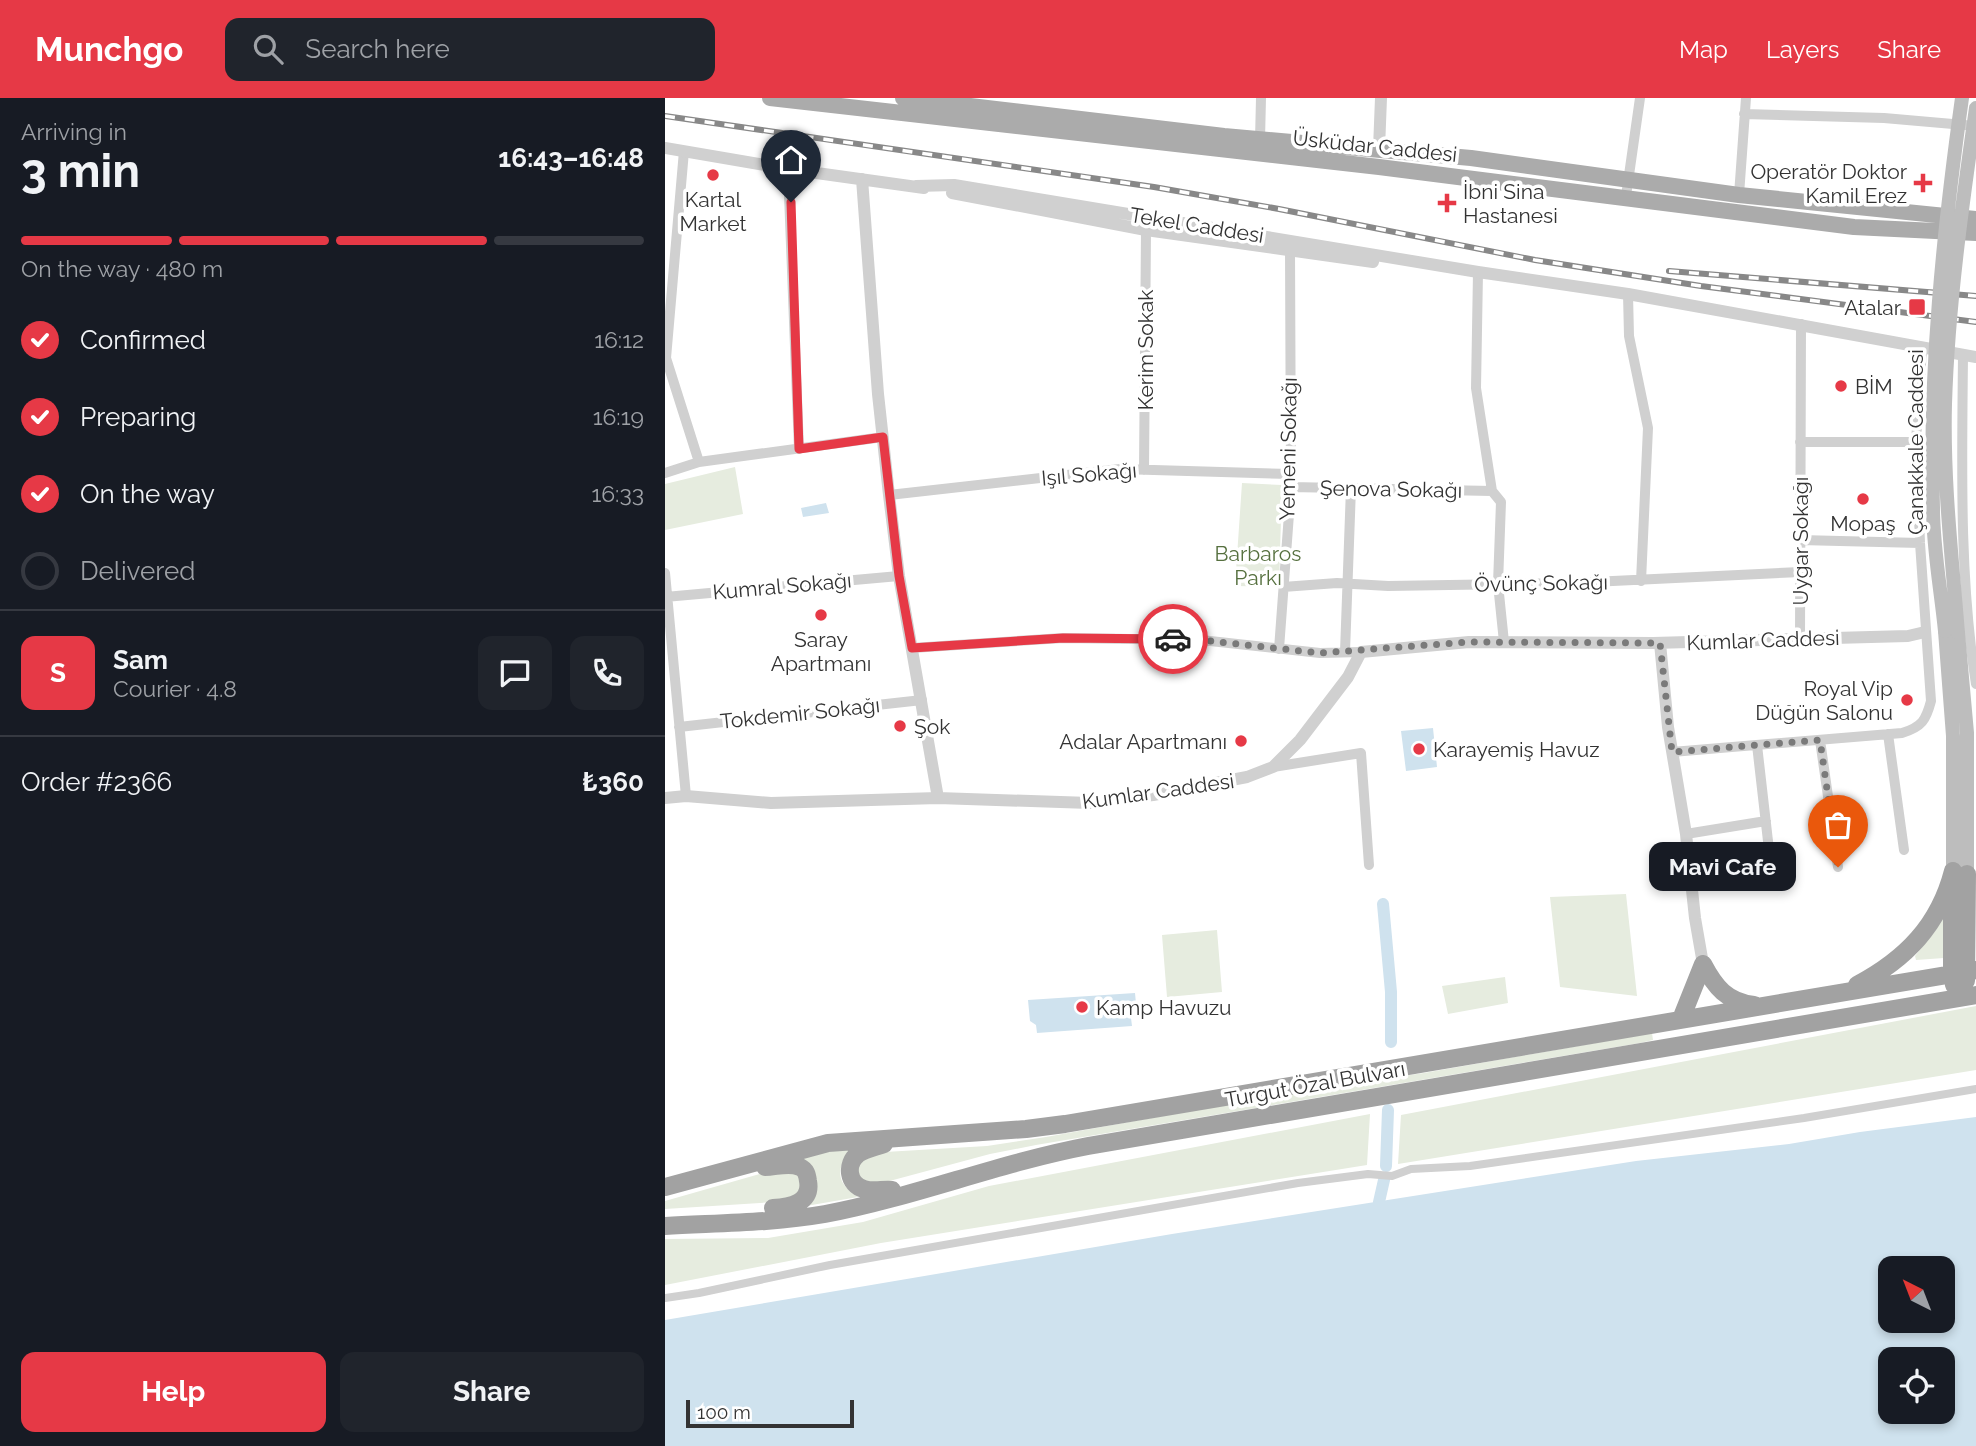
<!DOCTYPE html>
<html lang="en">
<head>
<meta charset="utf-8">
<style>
	:root { --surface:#171b24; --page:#20242c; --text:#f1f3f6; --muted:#9ea1a6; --line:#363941; --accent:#e63946 }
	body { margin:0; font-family:Raleway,sans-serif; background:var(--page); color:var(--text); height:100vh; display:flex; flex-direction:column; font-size:26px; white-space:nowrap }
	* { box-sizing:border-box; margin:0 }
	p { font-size:23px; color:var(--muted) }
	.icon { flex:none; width:38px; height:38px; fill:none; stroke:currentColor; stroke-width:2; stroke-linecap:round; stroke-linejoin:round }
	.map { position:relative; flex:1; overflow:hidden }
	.sheet { display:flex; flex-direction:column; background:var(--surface); width:665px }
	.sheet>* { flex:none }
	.needle { width:46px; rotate:318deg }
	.buttons { position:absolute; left:1213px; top:1158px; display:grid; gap:14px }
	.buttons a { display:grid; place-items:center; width:77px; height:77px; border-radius:14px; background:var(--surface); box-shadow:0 4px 10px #0003; font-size:35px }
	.scale { position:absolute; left:21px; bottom:18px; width:168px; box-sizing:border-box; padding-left:7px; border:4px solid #333; border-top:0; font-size:19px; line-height:24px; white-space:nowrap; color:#333; -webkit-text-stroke:5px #fff; paint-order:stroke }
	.pin { position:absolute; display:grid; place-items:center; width:60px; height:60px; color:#fff; margin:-72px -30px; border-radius:50% 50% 50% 0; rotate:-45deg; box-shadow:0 0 7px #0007 }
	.pin .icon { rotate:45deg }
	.courier { position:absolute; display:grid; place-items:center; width:70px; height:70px; margin:-35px; border:5px solid #e63946; border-radius:50%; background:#fff; color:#222; box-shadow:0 2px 9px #0007 }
	.bubble { position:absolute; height:49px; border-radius:14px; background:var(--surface); box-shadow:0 4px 10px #0003; font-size:23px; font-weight:700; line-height:49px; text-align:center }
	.headline em { font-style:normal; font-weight:700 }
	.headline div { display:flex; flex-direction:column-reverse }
	.headline { display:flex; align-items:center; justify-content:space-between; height:119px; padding:0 21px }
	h1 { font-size:46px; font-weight:700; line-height:52px }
	.bar { display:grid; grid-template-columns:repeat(4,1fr); gap:10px 7px; align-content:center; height:84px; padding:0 21px }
	.bar i { height:9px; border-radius:5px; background:var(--line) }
	.bar .active { background:var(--accent) }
	.bar p { grid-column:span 4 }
	.line { display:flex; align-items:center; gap:18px; padding:0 21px; border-top:2px solid var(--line) }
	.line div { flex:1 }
	.round { display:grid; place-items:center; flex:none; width:74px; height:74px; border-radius:14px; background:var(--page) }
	ol { padding:0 21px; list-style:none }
	li { display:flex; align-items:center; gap:21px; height:77px }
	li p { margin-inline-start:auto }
	li .icon { padding:7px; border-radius:50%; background:var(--accent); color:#fff; stroke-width:4 }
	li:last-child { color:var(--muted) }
	li i { width:38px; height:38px; border:4px solid var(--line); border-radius:50% }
	.action { display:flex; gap:14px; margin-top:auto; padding:14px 21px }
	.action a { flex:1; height:80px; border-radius:14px; background:var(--accent); color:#fff; font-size:28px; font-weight:700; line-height:80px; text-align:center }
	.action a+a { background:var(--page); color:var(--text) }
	header { display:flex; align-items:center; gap:42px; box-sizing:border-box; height:98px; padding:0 35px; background:var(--accent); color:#fff }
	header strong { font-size:33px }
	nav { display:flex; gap:38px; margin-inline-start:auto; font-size:24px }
	.search { width:490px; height:63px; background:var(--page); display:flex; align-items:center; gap:18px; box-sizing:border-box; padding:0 24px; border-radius:14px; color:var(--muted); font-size:26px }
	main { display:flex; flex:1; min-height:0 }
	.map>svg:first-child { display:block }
</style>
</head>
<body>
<header>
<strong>Munchgo</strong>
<div class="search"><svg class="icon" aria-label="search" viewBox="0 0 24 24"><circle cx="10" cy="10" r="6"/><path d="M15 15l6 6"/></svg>Search here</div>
<nav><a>Map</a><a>Layers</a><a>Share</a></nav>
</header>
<main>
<section class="sheet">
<div class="headline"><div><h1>3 min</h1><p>Arriving in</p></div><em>16:43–16:48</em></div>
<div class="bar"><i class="active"></i><i class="active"></i><i class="active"></i><i></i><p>On the way · 480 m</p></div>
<ol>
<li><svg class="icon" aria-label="check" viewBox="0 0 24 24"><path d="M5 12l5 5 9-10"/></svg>Confirmed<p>16:12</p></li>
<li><svg class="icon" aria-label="check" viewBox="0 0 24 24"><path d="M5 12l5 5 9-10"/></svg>Preparing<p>16:19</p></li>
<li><svg class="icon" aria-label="check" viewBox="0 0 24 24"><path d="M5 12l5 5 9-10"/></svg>On the way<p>16:33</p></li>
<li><i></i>Delivered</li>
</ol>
<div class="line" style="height:126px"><b class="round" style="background:var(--accent);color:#fff">S</b><div><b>Sam</b><p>Courier · 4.8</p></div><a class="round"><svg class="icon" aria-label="chat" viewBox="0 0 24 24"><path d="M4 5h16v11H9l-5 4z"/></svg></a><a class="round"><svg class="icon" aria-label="phone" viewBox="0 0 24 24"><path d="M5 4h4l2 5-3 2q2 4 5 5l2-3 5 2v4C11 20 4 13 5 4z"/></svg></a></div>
<div class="line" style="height:91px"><div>Order #2366</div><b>₺360</b></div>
<div class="action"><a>Help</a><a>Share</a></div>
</section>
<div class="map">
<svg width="1311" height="1348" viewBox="0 0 1311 1348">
	<rect width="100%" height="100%" fill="#fff"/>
	<path fill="#e6ecdf" d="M 70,369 L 78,416 L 0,432 L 0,386 Z
		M 577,385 L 617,387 L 614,489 L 570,488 Z
		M 961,796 L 972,898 L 895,889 L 885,799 Z
		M 1279,816 L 1279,860 L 1251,862 L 1250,858 L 1271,832 Z
		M 552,832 L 557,894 L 502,899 L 497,837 Z
		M 840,879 L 843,905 L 783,916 L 777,888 Z
		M 1311,908 L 1311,972 L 733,1066 L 736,1017 Z
		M 987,935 L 988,942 L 975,945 L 371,1047 L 325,1056 L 206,1088 L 194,1084 L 189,1070 L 203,1055 L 322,1048 L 381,1039 L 647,991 L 759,975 Z
		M 705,1016 L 702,1067 L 216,1145 L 0,1187 L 0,1141 L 103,1140 L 198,1124 L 324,1088 Z
		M 184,1051 C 172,1073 170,1084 193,1099 L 141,1108 L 134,1061 L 161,1054 Z
		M 128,1069 L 139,1087 L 125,1103 L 0,1111 L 0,1103 L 116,1070 Z"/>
	<path fill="#cfe2ee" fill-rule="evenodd" d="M 161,405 L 164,415 L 138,419 L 136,410 Z
		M 768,630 L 772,669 L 741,673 L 736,633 Z
		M 470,895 L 472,916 L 466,920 L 467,928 L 372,935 L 371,927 L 365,923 L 363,902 Z
		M 1311,1019 L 1311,1348 L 0,1348 L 0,1222 L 507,1136 L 971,1063 L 1124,1046 L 1195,1034 ZM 1225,1171 L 1278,1171 L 1278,1223 L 1225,1223 ZM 1225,1262 L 1278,1262 L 1278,1314 L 1225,1314 Z"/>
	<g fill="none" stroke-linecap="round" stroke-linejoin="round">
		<path stroke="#cfe2ee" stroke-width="12" d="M 718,806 L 726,894 L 726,944
			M 721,1068 L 723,1012
			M 714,1104 L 719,1082"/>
		<path stroke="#d0d0d0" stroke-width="8" d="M 0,1200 L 34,1195 L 165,1167 L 633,1085 L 703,1076 L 727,1078 L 746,1071 L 805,1068 L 1139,1020 L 1311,991"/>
		<path stroke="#d0d0d0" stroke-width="10" d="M 1079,16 L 1219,20 L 1311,28
			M 595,42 L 596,0
			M 19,53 L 1,260 L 34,364
			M 123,71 L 134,351
			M 1074,97 L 1081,0
			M 961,98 L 975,0
			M 813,174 L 811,290 L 827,393 L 836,404 L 833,486 L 839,544
			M 963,196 L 964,238 L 983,330 L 976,483
			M 1298,257 C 1297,365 1294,479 1311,586
			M 1135,344 L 1251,344
			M 479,372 L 481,132
			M 0,375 L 34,364 L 218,339
			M 626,389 L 827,393
			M 224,397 L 455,371 L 626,376
			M 1135,442 L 1255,445
			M 0,475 L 21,698
			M 618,489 L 672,485 L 723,488 L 906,485 L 1135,474
			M 0,499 L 234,478
			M 1135,542 L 1136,226
			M 247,550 L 398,540 L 536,542 L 655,555 L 696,554
			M 614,551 L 626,389 L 625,152
			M 680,554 L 686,390
			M 14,629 L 257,602
			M 1223,636 L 1239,752
			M 1155,642 L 1173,769
			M 1092,647 L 1107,778
			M 1007,654 L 1237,635 C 1257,629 1261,622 1266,603 L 1255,445 L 1251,344 L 1257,251
			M 608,669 L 696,655 L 704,767
			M 1021,736 L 1101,723"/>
		<path stroke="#d0d0d0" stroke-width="12" d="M 0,50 L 123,71 L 259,90
			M 714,51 L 716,0
			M 197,81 L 213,296 L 224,397 L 234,478 L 273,700
			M 251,88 L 289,87 L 813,174 L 963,196 L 1311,259
			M 287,95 L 481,132 L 708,164
			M 995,545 L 1003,629 L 1021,736 L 1030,820 L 1038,866
			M 0,700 L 21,698 L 106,705 L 273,700 L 425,705 L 488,697 L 582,679 L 608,669 L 635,642 L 683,579 L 696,554 L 804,544 L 988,545 L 1243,538 L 1260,534"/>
		<path stroke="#bdbdbd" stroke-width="14" d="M 1280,533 L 1288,638 L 1288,773
			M 1293,535 L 1302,635 L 1302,776"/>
		<path stroke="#ababab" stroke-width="16" d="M 105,0 L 714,69 L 1189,129 L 1311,135
			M 238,0 L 559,38 L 806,60 L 1074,97 L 1311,121"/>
		<path stroke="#a2a2a2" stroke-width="18" d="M 1287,789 L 1287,876 L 1289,887
			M 1038,866 C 1050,889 1062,904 1089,907
			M 1301,883 L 1302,776
			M 1192,887 C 1241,861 1274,827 1288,773
			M 1016,921 L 1038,866
			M 219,1046 C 211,1049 200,1051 193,1056 C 180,1066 183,1087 199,1091 C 208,1094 218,1091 227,1092
			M 100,1069 C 111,1069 124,1064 135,1069 C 141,1072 142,1076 143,1083 C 147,1105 125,1109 108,1110
			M 0,1089 L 163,1045 L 361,1031 L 400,1026 L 1311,872
			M 0,1128 C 53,1125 108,1125 160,1116 C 249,1099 334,1065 423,1048 L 1311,897"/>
		<defs>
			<path id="rail" d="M 0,18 L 489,89 L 614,111 L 870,162 L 1036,188 L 1311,224
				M 1004,173 L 1311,198"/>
		</defs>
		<use href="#rail" stroke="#888" stroke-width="6"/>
		<use href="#rail" stroke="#fff" stroke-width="3.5" stroke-dasharray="10" stroke-linecap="butt"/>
		<path stroke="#bdbdbd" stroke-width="14" d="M 1280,533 C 1276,492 1268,451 1268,410 C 1264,273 1278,136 1297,0
			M 1293,535 C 1287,460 1278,383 1280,306 C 1283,207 1297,108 1311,10"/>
	</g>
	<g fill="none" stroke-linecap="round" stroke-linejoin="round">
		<path stroke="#7a7a7a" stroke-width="7" stroke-dasharray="0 12.6" d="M 508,541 L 536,542 L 655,555 L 804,544 L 995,545 L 1007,654 L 1155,642 L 1173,769"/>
		<path stroke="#e63946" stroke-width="9" d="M 126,104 L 134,351 L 218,339 L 234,478 L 247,550 L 398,540 L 508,541"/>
	</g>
	<g fill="#e63946" stroke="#fff" stroke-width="2.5">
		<circle cx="48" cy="77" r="7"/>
		<path d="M1254.5 74.5h7v7h7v7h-7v7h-7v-7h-7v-7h7z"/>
		<path d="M778.5 94.5h7v7h7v7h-7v7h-7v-7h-7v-7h7z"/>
		<rect x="1243" y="200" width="18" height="18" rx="3.5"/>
		<circle cx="1176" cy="288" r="7"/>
		<circle cx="1198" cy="401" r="7"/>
		<circle cx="156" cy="517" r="7"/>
		<circle cx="1242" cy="602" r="7"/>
		<circle cx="235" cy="628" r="7"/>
		<circle cx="576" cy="643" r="7"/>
		<circle cx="754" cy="651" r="7"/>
		<circle cx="417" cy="909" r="7"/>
	</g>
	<g text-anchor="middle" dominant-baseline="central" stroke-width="7" stroke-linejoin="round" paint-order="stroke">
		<g font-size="21" fill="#333" stroke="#fff">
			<text transform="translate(710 48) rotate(6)">Üsküdar Caddesi</text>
			<text transform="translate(532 127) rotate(9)">Tekel Caddesi</text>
			<text transform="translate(480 252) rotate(-90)">Kerim Sokak</text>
			<text transform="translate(1250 344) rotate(-90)">Çanakkale Caddesi</text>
			<text transform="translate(623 351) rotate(-89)">Yemeni Sokağı</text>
			<text transform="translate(424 376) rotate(-5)">Işıl Sokağı</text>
			<text transform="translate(726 391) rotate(1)">Şenova Sokağı</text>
			<text transform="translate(1135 443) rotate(-90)">Uygar Sokağı</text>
			<text transform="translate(876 485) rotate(-1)">Övünç Sokağı</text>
			<text transform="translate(117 488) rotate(-5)">Kumral Sokağı</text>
			<text transform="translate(1098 542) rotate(-2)">Kumlar Caddesi</text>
			<text transform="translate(135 615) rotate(-6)">Tokdemir Sokağı</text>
			<text transform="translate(493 693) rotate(-8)">Kumlar Caddesi</text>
			<text transform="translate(650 986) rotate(-10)">Turgut Özal Bulvarı</text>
		</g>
		<g font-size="21" fill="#333" stroke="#fff" text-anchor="start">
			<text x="1242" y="73" text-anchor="end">Operatör Doktor<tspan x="1242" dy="24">Kamil Erez</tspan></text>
			<text x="798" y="93">İbni Sina<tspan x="798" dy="24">Hastanesi</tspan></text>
			<text x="48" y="101" text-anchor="middle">Kartal<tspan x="48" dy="24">Market</tspan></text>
			<text x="1236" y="209" text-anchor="end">Atalar</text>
			<text x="1190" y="288">BİM</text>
			<text x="1198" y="425" text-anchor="middle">Mopaş</text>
			<text x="156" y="541" text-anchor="middle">Saray<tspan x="156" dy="24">Apartmanı</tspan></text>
			<text x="1228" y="590" text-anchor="end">Royal Vip<tspan x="1228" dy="24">Düğün Salonu</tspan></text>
			<text x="249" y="628">Şok</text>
			<text x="562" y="643" text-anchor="end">Adalar Apartmanı</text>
			<text x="768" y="651">Karayemiş Havuz</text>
			<text x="431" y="909">Kamp Havuzu</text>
		</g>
		<g font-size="21" fill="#56703f" stroke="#fff">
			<text x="593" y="455">Barbaros<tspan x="593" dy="24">Parkı</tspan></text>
		</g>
	</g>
</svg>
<div class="buttons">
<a><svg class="needle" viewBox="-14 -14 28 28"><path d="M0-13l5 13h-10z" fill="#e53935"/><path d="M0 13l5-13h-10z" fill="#9ea1a6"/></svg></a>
<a><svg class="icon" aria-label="locate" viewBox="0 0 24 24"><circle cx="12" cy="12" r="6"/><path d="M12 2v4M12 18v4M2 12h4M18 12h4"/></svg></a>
</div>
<div class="scale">100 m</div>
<div class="pin" style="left:1173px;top:769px;background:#ea580c"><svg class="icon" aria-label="bag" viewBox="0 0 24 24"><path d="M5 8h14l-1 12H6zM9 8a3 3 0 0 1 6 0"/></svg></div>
<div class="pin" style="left:126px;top:104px;background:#1f2937"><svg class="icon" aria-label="home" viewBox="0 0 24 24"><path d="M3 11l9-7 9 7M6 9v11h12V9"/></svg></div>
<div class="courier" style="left:508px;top:541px"><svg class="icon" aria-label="car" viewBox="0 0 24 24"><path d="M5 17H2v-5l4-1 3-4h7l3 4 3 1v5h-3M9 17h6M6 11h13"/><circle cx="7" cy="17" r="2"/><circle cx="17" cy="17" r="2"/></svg></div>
<div class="bubble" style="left:984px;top:744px;width:147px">Mavi Cafe</div>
</div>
</main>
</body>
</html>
